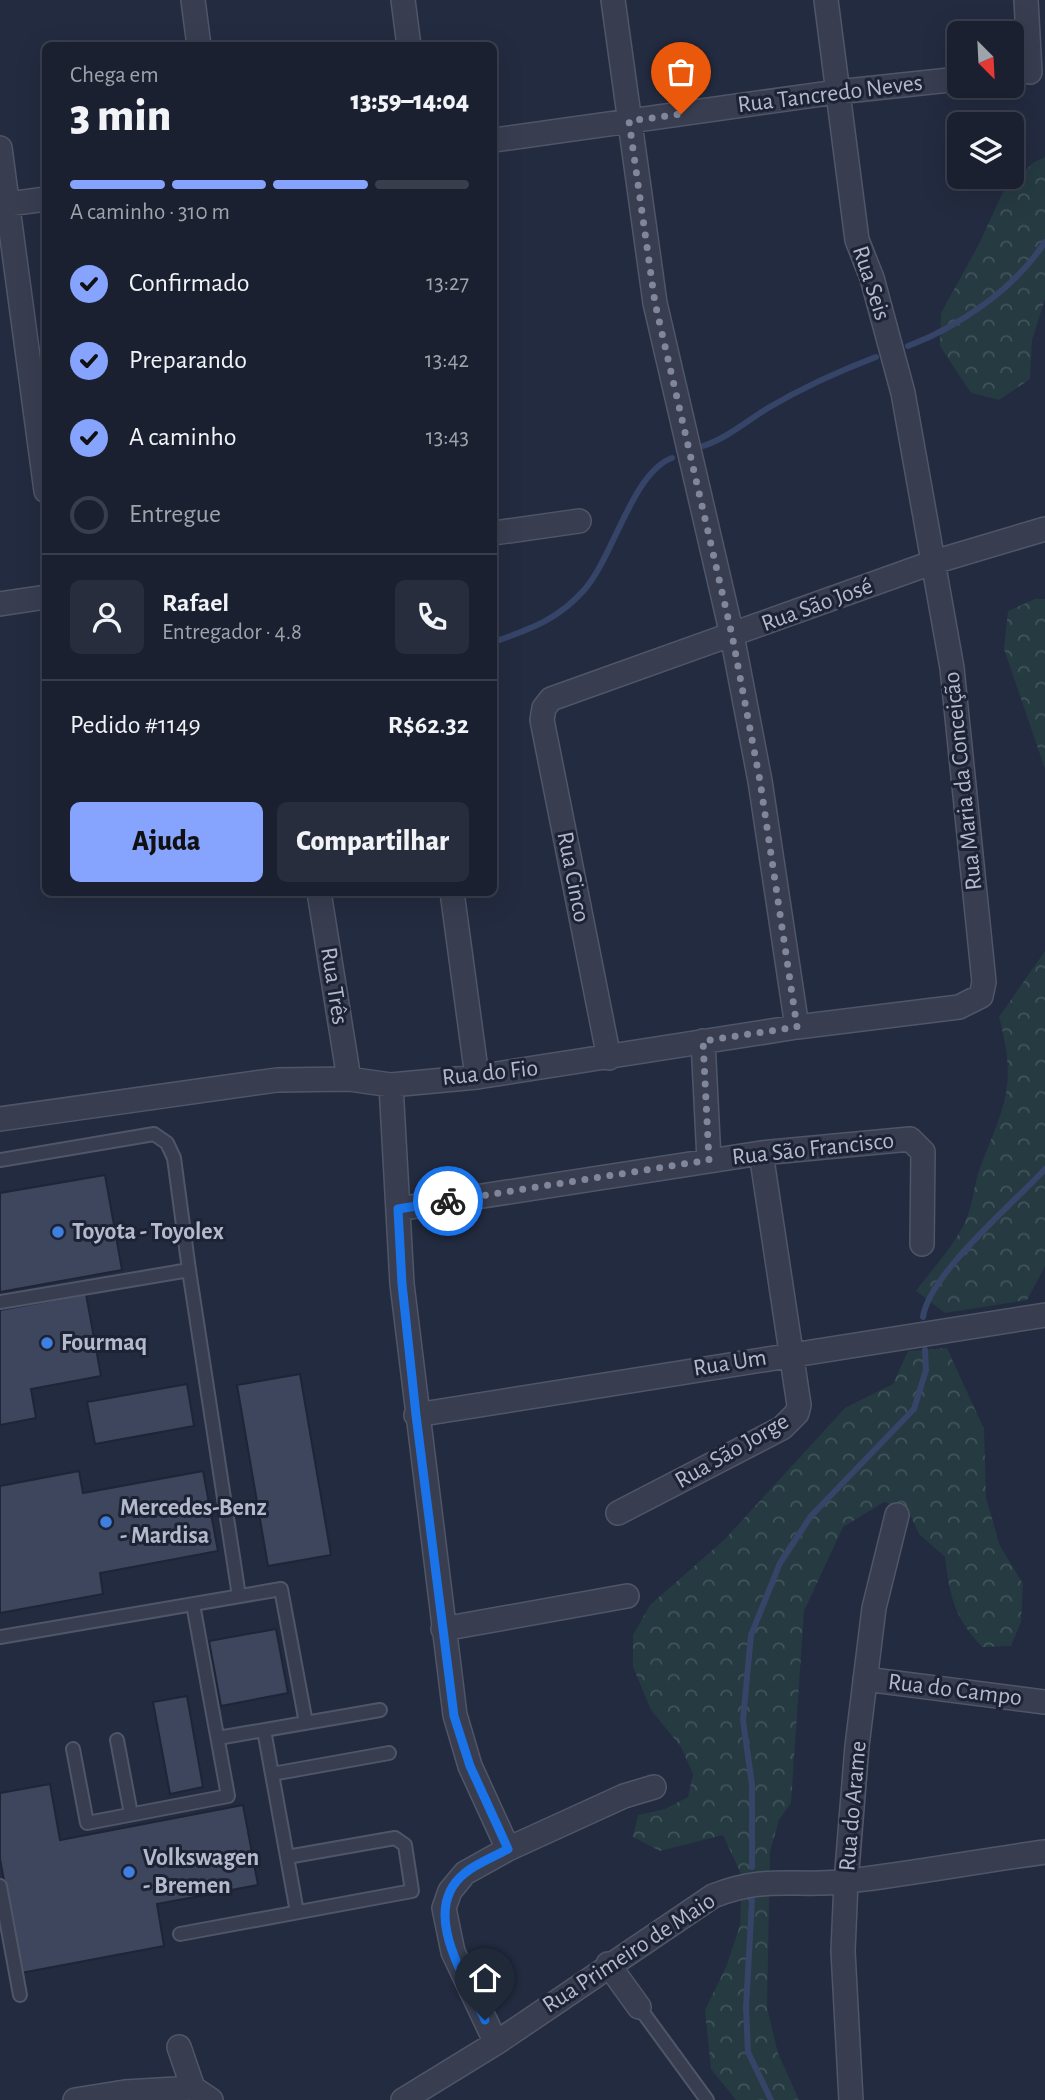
<!DOCTYPE html>
<html lang="pt">
<head>
<meta charset="utf-8">
<style>
	:root { --surface:#1a2030; --page:#272d3c; --text:#f1f3f6; --muted:#9fa3ab; --line:#383e4c; --accent:#86a3fd }
	body { margin:0; font-family:"Alegreya Sans",sans-serif; background:var(--page); color:var(--text); height:100vh; display:flex; flex-direction:column; font-size:26px; white-space:nowrap }
	* { box-sizing:border-box; margin:0 }
	p { font-size:23px; color:var(--muted) }
	.icon { flex:none; width:38px; height:38px; fill:none; stroke:currentColor; stroke-width:2; stroke-linecap:round; stroke-linejoin:round }
	.map { position:relative; flex:1; overflow:hidden }
	.drawer { position:absolute; left:42px; top:42px; width:455px; height:854px; display:flex; flex-direction:column; background:var(--surface); border-radius:10px; box-shadow:0 7px 28px #0002,0 0 0 2px var(--line) }
	.drawer>* { flex:none }
	.needle { width:46px; rotate:156deg }
	.controls { position:absolute; left:947px; top:21px; display:grid; gap:14px }
	.controls a { display:grid; place-items:center; width:77px; height:77px; border-radius:10px; background:var(--surface); box-shadow:0 7px 28px #0002,0 0 0 2px var(--line); font-size:35px }
	.pin { position:absolute; display:grid; place-items:center; width:60px; height:60px; color:#fff; margin:-72px -30px; border-radius:50% 50% 50% 0; rotate:-45deg; box-shadow:0 0 7px #0007 }
	.pin .icon { rotate:45deg }
	.courier { position:absolute; display:grid; place-items:center; width:70px; height:70px; margin:-35px; border:5px solid #1a73e8; border-radius:50%; background:#fff; color:#222; box-shadow:0 2px 9px #0007 }
	.summary em { font-style:normal; font-weight:800 }
	.summary div { display:flex; flex-direction:column-reverse }
	.summary { display:flex; align-items:center; justify-content:space-between; height:119px; padding:0 28px }
	h1 { font-size:46px; font-weight:800; line-height:52px }
	.bar { display:grid; grid-template-columns:repeat(4,1fr); gap:10px 7px; align-content:center; height:84px; padding:0 28px }
	.bar i { height:9px; border-radius:5px; background:var(--line) }
	.bar .on { background:var(--accent) }
	.bar p { grid-column:span 4 }
	.line { display:flex; align-items:center; gap:18px; padding:0 28px; border-top:2px solid var(--line) }
	.line div { flex:1 }
	.round { display:grid; place-items:center; flex:none; width:74px; height:74px; border-radius:10px; background:var(--page) }
	ol { padding:0 28px; list-style:none }
	li { display:flex; align-items:center; gap:21px; height:77px }
	li p { margin-inline-start:auto }
	li .icon { padding:7px; border-radius:50%; background:var(--accent); color:#111; stroke-width:4 }
	li:last-child { color:var(--muted) }
	li i { width:38px; height:38px; border:4px solid var(--line); border-radius:50% }
	.button { display:flex; gap:14px; margin-top:auto; padding:14px 28px }
	.button a { flex:1; height:80px; border-radius:10px; background:var(--accent); color:#111; font-size:28px; font-weight:800; line-height:80px; text-align:center }
	.button a+a { background:var(--page); color:var(--text) }
	.map>svg:first-child { display:block }
</style>
</head>
<body>
<div class="map">
<svg width="1045" height="2100" viewBox="0 0 1045 2100">
	<defs>
		<pattern id="forest-crowns" width="20" height="18" patternUnits="userSpaceOnUse" patternTransform="scale(1.75)"><rect width="20" height="18" fill="#253a41"/><path d="M2 6a3 3 0 1 1 6 0M12 15a3 3 0 1 1 6 0" fill="none" stroke="#42545b"/></pattern>
	</defs>
	<rect width="100%" height="100%" fill="#232b40"/>
	<path fill="url(#forest-crowns)" d="M 1045,157 L 1045,299 L 1032,340 L 1030,379 L 999,400 L 971,393 L 940,346 L 941,313 L 979,244 L 1003,192 L 1033,163 Z
		M 1035,599 L 1045,599 L 1045,769 L 1004,649 L 1008,611 Z
		M 1045,951 L 1045,1266 L 1027,1300 L 945,1313 L 916,1291 C 932,1269 955,1245 966,1220 C 973,1204 974,1184 980,1168 C 1004,1105 1018,1087 999,1017 Z
		M 947,1348 L 984,1429 L 986,1498 L 1000,1546 L 1023,1584 L 1021,1622 L 1011,1646 L 982,1647 C 954,1616 950,1598 945,1557 L 919,1534 L 908,1510 L 884,1502 L 843,1527 L 804,1611 L 791,1803 L 779,1820 L 770,1852 L 767,2008 L 778,2053 L 799,2100 L 736,2100 L 711,2069 L 705,2010 L 726,1967 L 740,1925 L 742,1876 L 723,1835 L 660,1851 L 633,1837 L 638,1815 L 665,1809 L 688,1797 L 693,1774 L 681,1747 L 651,1710 L 633,1667 L 633,1635 L 650,1605 L 725,1539 L 845,1408 L 893,1384 L 908,1351 Z"/>
	<g fill="none" stroke-linecap="round" stroke-linejoin="round">
		<path stroke="#364468" stroke-width="6" d="M 908,346 C 959,327 1015,288 1045,242
			M 703,446 C 727,438 747,421 768,408 C 802,388 839,371 876,357
			M 494,642 C 530,629 558,620 585,589 C 614,555 633,472 672,458
			M 923,1317 C 929,1274 1014,1203 1045,1169
			M 752,1867 L 752,1785 L 743,1720 L 751,1635 L 780,1563 L 811,1516 L 914,1409 L 926,1370 L 925,1350
			M 752,1900 L 746,2008 L 748,2052 L 771,2100"/>
	</g>
	<path fill="#3d465d" stroke="#1e2537" stroke-width="2" d="M 105,1175 L 122,1270 L 0,1292 L 0,1193 Z
		M 86,1294 L 101,1376 L 31,1389 L 36,1418 L 0,1425 L 0,1310 Z
		M 300,1374 L 331,1555 L 268,1566 L 237,1385 Z
		M 187,1384 L 194,1426 L 95,1444 L 87,1402 Z
		M 79,1471 L 83,1493 L 203,1471 L 218,1551 L 100,1573 L 103,1594 L 0,1613 L 0,1486 Z
		M 276,1629 L 288,1693 L 221,1706 L 209,1641 Z
		M 187,1696 L 203,1787 L 170,1794 L 153,1702 Z
		M 50,1784 L 60,1840 L 243,1805 L 258,1885 L 157,1904 L 164,1946 L 21,1973 L 0,1859 L 0,1793 Z"/>
	<g fill="none" stroke-linecap="round" stroke-linejoin="round">
		<defs>
			<path id="lane" d="M 0,1160 L 154,1134 L 167,1143 L 174,1158 L 189,1270
				M 0,1302 L 189,1270 L 239,1596
				M 0,1637 L 281,1589 L 306,1723
				M 264,1730 L 297,1912
				M 218,1738 L 380,1710
				M 117,1740 L 131,1814
				M 73,1749 L 87,1823 L 228,1796 L 193,1604
				M 272,1774 L 389,1753
				M 0,1886 L 20,1995
				M 180,1934 L 412,1891 L 405,1845 L 395,1838 L 287,1857
				M 639,2007 L 707,2100"/>
			<path id="street" d="M 193,0 L 199,46
				M 403,0 L 409,46
				M 613,0 L 655,303 L 732,635 L 760,781 L 797,1027
				M 1026,0 L 1030,72
				M 494,140 L 837,92 L 959,79
				M 0,148 L 46,491
				M 0,205 L 46,199
				M 494,533 L 579,521
				M 0,604 L 46,597
				M 319,892 L 349,1079
				M 452,892 L 477,1077
				M 703,1041 L 709,1160
				M 609,1058 L 542,720 L 544,708 L 551,699 L 934,562 L 1045,529
				M 391,1085 L 402,1284 L 455,1715 L 470,1766 L 508,1849
				M 0,1119 L 277,1080 L 349,1079 L 391,1085 L 477,1077 L 797,1027 L 959,1007 L 981,996 L 984,982 L 952,668 L 903,393 L 872,278 L 857,240 L 826,0
				M 398,1209 L 761,1153 L 910,1139 L 923,1152 L 922,1244
				M 416,1415 L 1045,1315
				M 618,1513 L 782,1428 L 797,1413 L 799,1405 L 761,1153
				M 443,1629 L 627,1596
				M 865,1679 L 1045,1702
				M 608,1964 L 639,2007
				M 496,2043 L 453,1952 L 444,1908 L 450,1891 L 465,1873 L 508,1849 L 624,1796 L 654,1787
				M 179,2047 L 193,2088 L 211,2100
				M 75,2100 L 125,2092 L 193,2088
				M 403,2100 L 496,2043 L 713,1896 C 769,1874 796,1888 850,1881 C 915,1873 980,1861 1045,1852
				M 851,2100 L 843,1951 L 846,1882 L 857,1746 L 874,1608 L 897,1515"/>
		</defs>
		<use href="#lane" stroke="#4f5668" stroke-width="16"/>
		<use href="#street" stroke="#4f5668" stroke-width="26"/>
		<use href="#lane" stroke="#383e50" stroke-width="12"/>
		<use href="#street" stroke="#383e50" stroke-width="23"/>
	</g>
	<g fill="none" stroke-linecap="round" stroke-linejoin="round">
		<path stroke="#81879a" stroke-width="7" stroke-dasharray="0 12.6" d="M 448,1201 L 709,1160 L 703,1041 L 797,1027 L 760,781 L 732,635 L 655,303 L 629,121 L 681,114"/>
		<path stroke="#1a73e8" stroke-width="9" d="M 448,1201 L 398,1209 L 402,1284 L 416,1415 L 454,1716 L 470,1766 L 508,1849 C 494,1857 477,1863 465,1873 C 418,1910 466,1979 485,2020"/>
	</g>
	<g fill="#3f7fe0" stroke="#1c2335" stroke-width="2.5">
		<circle cx="58" cy="1232" r="7"/>
		<circle cx="47" cy="1343" r="7"/>
		<circle cx="106" cy="1522" r="7"/>
		<circle cx="129" cy="1872" r="7"/>
	</g>
	<g text-anchor="middle" dominant-baseline="central" stroke-width="6" stroke-linejoin="round" paint-order="stroke">
		<g font-size="24" fill="#b4b9cb" stroke="#1c2335">
			<text transform="translate(830 94) rotate(-7)">Rua Tancredo Neves</text>
			<text transform="translate(871 283) rotate(72)">Rua Seis</text>
			<text transform="translate(817 605) rotate(-20)">Rua São José</text>
			<text transform="translate(963 781) rotate(-96)">Rua Maria da Conceição</text>
			<text transform="translate(573 877) rotate(79)">Rua Cinco</text>
			<text transform="translate(334 986) rotate(81)">Rua Três</text>
			<text transform="translate(490 1073) rotate(-6)">Rua do Fio</text>
			<text transform="translate(813 1149) rotate(-6)">Rua São Francisco</text>
			<text transform="translate(730 1363) rotate(-9)">Rua Um</text>
			<text transform="translate(732 1451) rotate(-30)">Rua São Jorge</text>
			<text transform="translate(955 1690) rotate(7)">Rua do Campo</text>
			<text transform="translate(853 1806) rotate(-85)">Rua do Arame</text>
			<text transform="translate(629 1953) rotate(-33)">Rua Primeiro de Maio</text>
		</g>
		<g font-size="24" font-weight="bold" fill="#b4b9cb" stroke="#1c2335" text-anchor="start">
			<text x="72" y="1232">Toyota - Toyolex</text>
			<text x="61" y="1343">Fourmaq</text>
			<text x="120" y="1508">Mercedes-Benz<tspan x="120" dy="28">- Mardisa</tspan></text>
			<text x="143" y="1858">Volkswagen<tspan x="143" dy="28">- Bremen</tspan></text>
		</g>
	</g>
</svg>
<div class="controls">
<a><svg class="needle" viewBox="-14 -14 28 28"><path d="M0-13l5 13h-10z" fill="#e53935"/><path d="M0 13l5-13h-10z" fill="#9fa3ab"/></svg></a>
<a><svg class="icon" aria-label="layers" viewBox="0 0 24 24"><path d="M12 4l9 5-9 5-9-5zM3 14l9 5 9-5"/></svg></a>
</div>
<div class="pin" style="left:681px;top:114px;background:#ea580c"><svg class="icon" aria-label="bag" viewBox="0 0 24 24"><path d="M5 8h14l-1 12H6zM9 8a3 3 0 0 1 6 0"/></svg></div>
<div class="pin" style="left:485px;top:2020px;background:#1f2937"><svg class="icon" aria-label="home" viewBox="0 0 24 24"><path d="M3 11l9-7 9 7M6 9v11h12V9"/></svg></div>
<div class="courier" style="left:448px;top:1201px"><svg class="icon" aria-label="bike" viewBox="0 0 24 24"><circle cx="6" cy="16" r="4"/><circle cx="18" cy="16" r="4"/><path d="M6 16l4-8h5l3 8M10 8l3 8H6M13 5h3"/></svg></div>
<section class="drawer">
<div class="summary"><div><h1>3 min</h1><p>Chega em</p></div><em>13:59–14:04</em></div>
<div class="bar"><i class="on"></i><i class="on"></i><i class="on"></i><i></i><p>A caminho · 310 m</p></div>
<ol>
<li><svg class="icon" aria-label="check" viewBox="0 0 24 24"><path d="M5 12l5 5 9-10"/></svg>Confirmado<p>13:27</p></li>
<li><svg class="icon" aria-label="check" viewBox="0 0 24 24"><path d="M5 12l5 5 9-10"/></svg>Preparando<p>13:42</p></li>
<li><svg class="icon" aria-label="check" viewBox="0 0 24 24"><path d="M5 12l5 5 9-10"/></svg>A caminho<p>13:43</p></li>
<li><i></i>Entregue</li>
</ol>
<div class="line" style="height:126px"><a class="round"><svg class="icon" aria-label="person" viewBox="0 0 24 24"><circle cx="12" cy="8" r="4"/><path d="M4 21q1-7 8-7t8 7"/></svg></a><div><b>Rafael</b><p>Entregador · 4.8</p></div><a class="round"><svg class="icon" aria-label="phone" viewBox="0 0 24 24"><path d="M5 4h4l2 5-3 2q2 4 5 5l2-3 5 2v4C11 20 4 13 5 4z"/></svg></a></div>
<div class="line" style="height:91px"><div>Pedido #1149</div><b>R$62.32</b></div>
<div class="button"><a>Ajuda</a><a>Compartilhar</a></div>
</section>
</div>
</body>
</html>
